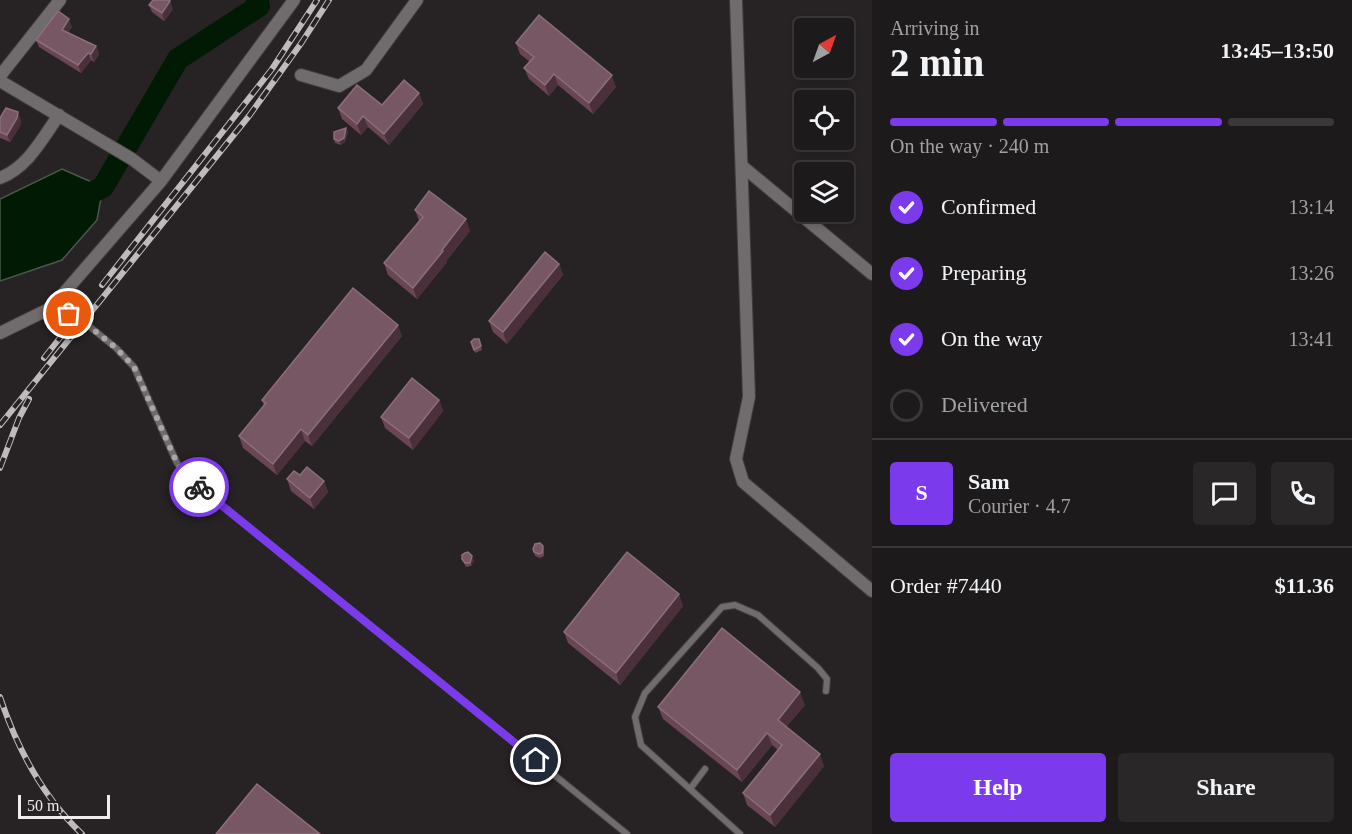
<!DOCTYPE html>
<html lang="en">
<head>
<meta charset="utf-8">
<style>
	:root { --surface:#1d1a1b; --page:#2a2728; --text:#f1f3f6; --muted:#a0a1a3; --line:#3b383a; --accent:#7c3aed }
	body { margin:0; font-family:"Times New Roman",serif; background:var(--page); color:var(--text); height:100vh; display:flex; flex-direction:column; font-size:22px; white-space:nowrap }
	* { box-sizing:border-box; margin:0 }
	p { font-size:20px; color:var(--muted) }
	.icon { flex:none; width:33px; height:33px; fill:none; stroke:currentColor; stroke-width:2; stroke-linecap:round; stroke-linejoin:round }
	.map { position:relative; flex:1; overflow:hidden }
	.panel { display:flex; flex-direction:column; background:var(--surface); width:480px }
	.panel>* { flex:none }
	.needle { width:39px; rotate:41deg }
	.controls { position:absolute; left:794px; top:18px; display:grid; gap:12px }
	.controls a { display:grid; place-items:center; width:60px; height:60px; border-radius:6px; background:var(--surface); box-shadow:0 3px 9px #0003,0 0 0 2px var(--line); font-size:30px }
	.scale { position:absolute; left:18px; bottom:15px; width:92px; box-sizing:border-box; padding-left:6px; border:3px solid #f0eced; border-top:0; font-size:16px; line-height:21px; white-space:nowrap; color:#f0eced; -webkit-text-stroke:4px #272324; paint-order:stroke }
	.pin { position:absolute; display:grid; place-items:center; width:51px; height:51px; color:#fff; margin:-26px; border:3px solid #fff; border-radius:50%; box-shadow:0 2px 6px #0007 }
	.courier { position:absolute; display:grid; place-items:center; width:60px; height:60px; margin:-30px; border:4px solid #7c3aed; border-radius:50%; background:#fff; color:#222; box-shadow:0 2px 8px #0007 }
	.headline em { font-style:normal; font-weight:600 }
	.headline div { display:flex; flex-direction:column-reverse }
	.headline { display:flex; align-items:center; justify-content:space-between; height:102px; padding:0 18px }
	h1 { font-size:39px; font-weight:600; line-height:45px }
	.bar { display:grid; grid-template-columns:repeat(4,1fr); gap:9px 6px; align-content:center; height:72px; padding:0 18px }
	.bar i { height:8px; border-radius:4px; background:var(--line) }
	.bar .current { background:var(--accent) }
	.bar p { grid-column:span 4 }
	.line { display:flex; align-items:center; gap:15px; padding:0 18px; border-top:2px solid var(--line) }
	.line div { flex:1 }
	.round { display:grid; place-items:center; flex:none; width:63px; height:63px; border-radius:6px; background:var(--page) }
	ol { padding:0 18px; list-style:none }
	li { display:flex; align-items:center; gap:18px; height:66px }
	li p { margin-inline-start:auto }
	li .icon { padding:6px; border-radius:50%; background:var(--accent); color:#fff; stroke-width:4 }
	li:last-child { color:var(--muted) }
	li i { width:33px; height:33px; border:3px solid var(--line); border-radius:50% }
	.button { display:flex; gap:12px; margin-top:auto; padding:12px 18px }
	.button a { flex:1; height:69px; border-radius:6px; background:var(--accent); color:#fff; font-size:24px; font-weight:600; line-height:69px; text-align:center }
	.button a+a { background:var(--page); color:var(--text) }
	main { display:flex; flex:1; min-height:0 }
	.map>svg:first-child { display:block }
</style>
</head>
<body>
<main>
<div class="map">
<svg width="872" height="834" viewBox="0 0 872 834">
	<rect width="100%" height="100%" fill="#272324"/>
	<path fill="#001a04" stroke="#48594a" stroke-width="1.5" d="M 62,169 L 103,187 L 97,220 L 62,260 L 0,281 L 0,199 Z"/>
	<g fill="none" stroke-linecap="round" stroke-linejoin="round">
		<path stroke="#001a04" stroke-width="22" d="M 77,200 L 103,187 L 178,59 L 259,6 L 257,0"/>
		<defs>
			<path id="service" d="M 51,308 L 84,322 L 116,348 L 134,367 L 177,463 L 188,478 L 627,834
				M 690,789 L 705,769
				M 740,834 L 641,745 L 635,717 L 645,693 L 722,607 L 735,605 L 758,615 L 818,668 L 827,679 L 826,691"/>
			<path id="minor" d="M 736,0 L 749,397 L 736,459 L 743,482 L 872,591
				M 301,75 L 339,86 L 366,70 L 417,0
				M 0,76 L 60,0
				M 0,81 L 132,159 L 161,181
				M 742,166 L 872,274
				M 0,178 C 28,167 42,139 59,115
				M 0,333 L 51,308 L 161,181 L 294,0"/>
		</defs>
		<use href="#service" stroke="#413d3e" stroke-width="8"/>
		<use href="#minor" stroke="#413d3e" stroke-width="14"/>
		<use href="#service" stroke="#706b6c" stroke-width="6"/>
		<use href="#minor" stroke="#706b6c" stroke-width="12"/>
		<defs>
			<path id="rail" d="M 102,285 L 272,69 L 317,0
				M 44,358 L 70,325
				M 0,425 L 249,116 L 302,42 L 329,0
				M 0,468 L 19,418 L 29,399
				M 0,697 C 17,748 43,797 82,834"/>
		</defs>
		<use href="#rail" stroke="#bfbbbc" stroke-width="6"/>
		<use href="#rail" stroke="#272324" stroke-width="4" stroke-dasharray="11" stroke-linecap="butt"/>
	</g>
	<path fill="#6a4654" d="M 149,5 L 173,9 L 164,21 L 152,12 Z
		M 72,27 L 68,32 L 96,46 L 99,54 L 94,62 L 91,60 L 81,73 L 39,47 L 36,40 Z
		M 516,43 L 616,87 L 593,114 L 558,85 L 549,96 L 529,79 L 524,68 L 530,62 L 520,54 Z
		M 419,93 L 423,104 L 389,145 L 368,127 L 361,135 L 342,119 L 338,108 L 382,105 Z
		M 0,118 L 21,120 L 20,126 L 10,142 L 0,138 Z
		M 348,132 L 345,142 L 341,145 L 335,143 L 334,139 Z
		M 415,210 L 470,231 L 447,260 L 447,262 L 417,299 L 388,275 L 384,263 L 419,221 Z
		M 559,264 L 563,275 L 507,344 L 493,332 L 489,321 Z
		M 402,336 L 312,446 L 305,441 L 277,475 L 243,448 L 239,436 L 264,406 L 262,400 Z
		M 479,339 L 482,350 L 475,353 L 471,342 Z
		M 439,400 L 443,411 L 413,450 L 385,428 L 381,417 Z
		M 287,479 L 324,481 L 328,492 L 314,509 L 291,491 Z
		M 543,546 L 544,549 L 544,556 L 540,558 L 535,556 L 533,549 Z
		M 462,559 L 474,560 L 471,566 L 466,567 Z
		M 683,606 L 620,685 L 568,643 L 564,632 Z
		M 805,705 L 786,727 L 824,766 L 775,827 L 747,805 L 743,793 L 778,750 L 772,745 L 742,782 L 663,719 L 658,707 Z"/>
	<path fill="#49303a" d="M 170,1 L 173,9 L 164,21 L 162,13 Z
		M 69,19 L 72,27 L 65,37 L 62,30 Z
		M 96,46 L 99,54 L 94,62 L 91,54 Z
		M 88,53 L 91,60 L 81,73 L 78,65 Z
		M 554,74 L 558,85 L 549,96 L 545,85 Z
		M 612,75 L 616,87 L 593,114 L 589,103 Z
		M 419,93 L 423,104 L 389,145 L 384,134 Z
		M 18,112 L 21,120 L 20,126 L 10,142 L 7,135 Z
		M 363,116 L 368,127 L 361,135 L 357,124 Z
		M 346,128 L 348,132 L 345,142 L 341,145 L 339,141 Z
		M 466,219 L 470,231 L 447,260 L 447,262 L 417,299 L 413,288 Z
		M 559,264 L 563,275 L 507,344 L 503,332 Z
		M 398,325 L 402,336 L 312,446 L 308,435 Z
		M 439,400 L 443,411 L 413,450 L 409,438 Z
		M 301,429 L 305,441 L 277,475 L 273,464 Z
		M 324,481 L 328,492 L 314,509 L 310,498 Z
		M 472,556 L 474,560 L 471,566 L 470,563 Z
		M 679,594 L 683,606 L 620,685 L 616,673 Z
		M 800,692 L 805,705 L 782,732 L 778,720 Z
		M 767,733 L 772,745 L 742,782 L 737,770 Z
		M 820,754 L 824,766 L 775,827 L 770,815 Z"/>
	<path fill="#785764" stroke="#8b6f7a" stroke-width="1.5" d="M 153,0 L 168,0 L 170,1 L 162,13 L 149,5 Z
		M 58,11 L 69,19 L 62,30 L 96,46 L 91,54 L 88,53 L 78,65 L 36,40 Z
		M 539,15 L 612,75 L 589,103 L 554,74 L 545,85 L 524,68 L 534,57 L 516,43 Z
		M 404,80 L 419,93 L 384,134 L 363,116 L 357,124 L 338,108 L 357,85 L 382,105 Z
		M 6,108 L 18,112 L 17,118 L 7,135 L 0,132 L 0,118 Z
		M 346,128 L 344,138 L 339,141 L 334,139 L 334,132 Z
		M 429,191 L 466,219 L 442,250 L 443,251 L 413,288 L 384,263 L 423,217 L 415,210 Z
		M 545,252 L 559,264 L 503,332 L 489,321 Z
		M 353,288 L 398,325 L 308,435 L 301,429 L 273,464 L 239,436 L 266,403 L 262,400 Z
		M 474,339 L 479,339 L 481,346 L 474,350 L 471,342 Z
		M 412,378 L 439,400 L 409,438 L 381,417 Z
		M 307,467 L 324,481 L 310,498 L 287,479 L 294,471 L 300,475 Z
		M 540,543 L 543,546 L 542,553 L 539,554 L 534,552 L 533,549 L 535,544 Z
		M 468,552 L 472,556 L 470,563 L 465,563 L 462,559 L 462,555 L 465,553 Z
		M 627,552 L 679,594 L 616,673 L 564,632 Z
		M 722,628 L 800,692 L 778,720 L 820,754 L 770,815 L 743,793 L 782,745 L 767,733 L 737,770 L 658,707 Z
		M 257,784 L 320,834 L 216,834 Z"/>
	<g fill="none" stroke-linecap="round" stroke-linejoin="round">
		<path stroke="#aaa6a7" stroke-width="6" stroke-dasharray="0 10.8" d="M 69,314 L 84,322 L 116,348 L 134,367 L 177,463 L 182,472 L 199,487"/>
		<path stroke="#7c3aed" stroke-width="8" d="M 199,487 L 536,760"/>
	</g>
</svg>
<div class="controls">
<a><svg class="needle" viewBox="-14 -14 28 28"><path d="M0-13l5 13h-10z" fill="#e53935"/><path d="M0 13l5-13h-10z" fill="#a0a1a3"/></svg></a>
<a><svg class="icon" aria-label="locate" viewBox="0 0 24 24"><circle cx="12" cy="12" r="6"/><path d="M12 2v4M12 18v4M2 12h4M18 12h4"/></svg></a>
<a><svg class="icon" aria-label="layers" viewBox="0 0 24 24"><path d="M12 4l9 5-9 5-9-5zM3 14l9 5 9-5"/></svg></a>
</div>
<div class="scale">50 m</div>
<div class="pin" style="left:69px;top:314px;background:#ea580c"><svg class="icon" aria-label="bag" viewBox="0 0 24 24"><path d="M5 8h14l-1 12H6zM9 8a3 3 0 0 1 6 0"/></svg></div>
<div class="pin" style="left:536px;top:760px;background:#1f2937"><svg class="icon" aria-label="home" viewBox="0 0 24 24"><path d="M3 11l9-7 9 7M6 9v11h12V9"/></svg></div>
<div class="courier" style="left:199px;top:487px"><svg class="icon" aria-label="bike" viewBox="0 0 24 24"><circle cx="6" cy="16" r="4"/><circle cx="18" cy="16" r="4"/><path d="M6 16l4-8h5l3 8M10 8l3 8H6M13 5h3"/></svg></div>
</div>
<section class="panel">
<div class="headline"><div><h1>2 min</h1><p>Arriving in</p></div><em>13:45–13:50</em></div>
<div class="bar"><i class="current"></i><i class="current"></i><i class="current"></i><i></i><p>On the way · 240 m</p></div>
<ol>
<li><svg class="icon" aria-label="check" viewBox="0 0 24 24"><path d="M5 12l5 5 9-10"/></svg>Confirmed<p>13:14</p></li>
<li><svg class="icon" aria-label="check" viewBox="0 0 24 24"><path d="M5 12l5 5 9-10"/></svg>Preparing<p>13:26</p></li>
<li><svg class="icon" aria-label="check" viewBox="0 0 24 24"><path d="M5 12l5 5 9-10"/></svg>On the way<p>13:41</p></li>
<li><i></i>Delivered</li>
</ol>
<div class="line" style="height:108px"><b class="round" style="background:var(--accent);color:#fff">S</b><div><b>Sam</b><p>Courier · 4.7</p></div><a class="round"><svg class="icon" aria-label="chat" viewBox="0 0 24 24"><path d="M4 5h16v11H9l-5 4z"/></svg></a><a class="round"><svg class="icon" aria-label="phone" viewBox="0 0 24 24"><path d="M5 4h4l2 5-3 2q2 4 5 5l2-3 5 2v4C11 20 4 13 5 4z"/></svg></a></div>
<div class="line" style="height:78px"><div>Order #7440</div><b>$11.36</b></div>
<div class="button"><a>Help</a><a>Share</a></div>
</section>
</main>
</body>
</html>
